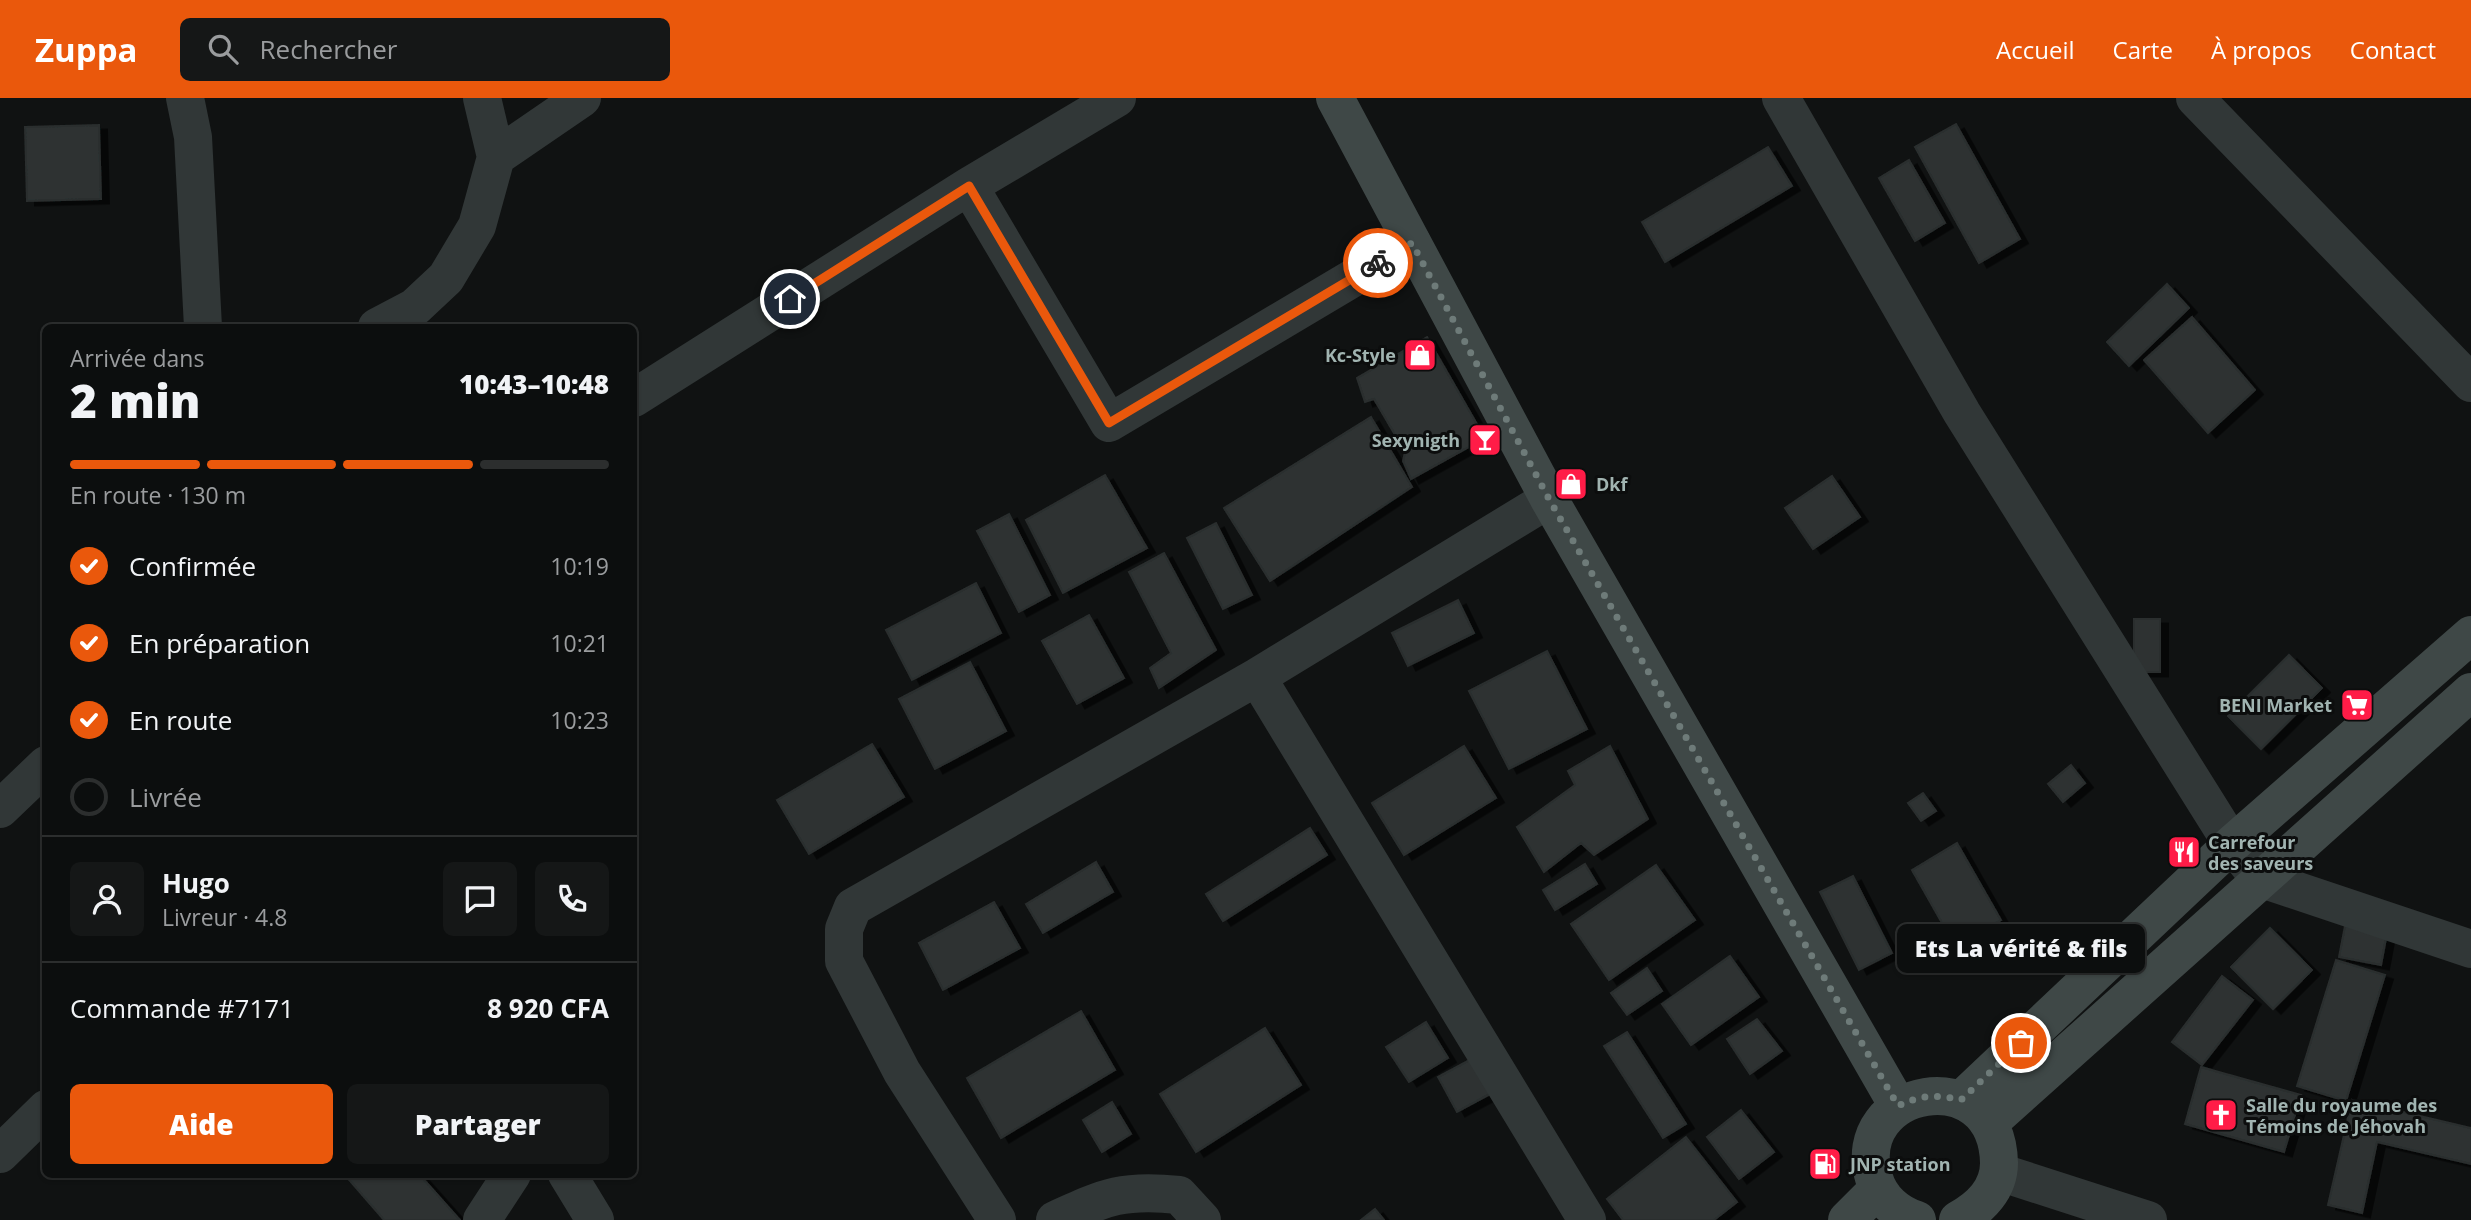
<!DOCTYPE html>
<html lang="fr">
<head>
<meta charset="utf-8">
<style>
	:root { --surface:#0c0e0e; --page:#151717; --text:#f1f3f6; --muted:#9a9c9e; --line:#2c2e2e; --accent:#ea580c }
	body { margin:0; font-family:"Open Sans",sans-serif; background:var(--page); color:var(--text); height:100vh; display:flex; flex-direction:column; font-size:26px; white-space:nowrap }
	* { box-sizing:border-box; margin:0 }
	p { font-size:23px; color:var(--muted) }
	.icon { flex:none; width:38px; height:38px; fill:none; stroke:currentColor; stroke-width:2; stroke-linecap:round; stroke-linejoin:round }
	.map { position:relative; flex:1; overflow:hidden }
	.drawer { position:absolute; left:42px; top:226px; width:595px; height:854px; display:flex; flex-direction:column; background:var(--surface); border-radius:10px; box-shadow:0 2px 5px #0004,0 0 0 2px var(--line) }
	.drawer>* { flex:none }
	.pin { position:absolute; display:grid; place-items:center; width:60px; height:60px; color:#fff; margin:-30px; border:4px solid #fff; border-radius:50%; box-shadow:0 2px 7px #0007 }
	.courier { position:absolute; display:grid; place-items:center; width:70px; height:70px; margin:-35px; border:5px solid #ea580c; border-radius:50%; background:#fff; color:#222; box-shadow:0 2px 9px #0007 }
	.bubble { position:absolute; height:49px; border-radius:10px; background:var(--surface); box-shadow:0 2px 5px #0004,0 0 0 2px var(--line); font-size:23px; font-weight:800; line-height:49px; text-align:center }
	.overview em { font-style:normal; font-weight:800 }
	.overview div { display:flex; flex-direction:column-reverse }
	.overview { display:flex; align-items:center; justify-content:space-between; height:119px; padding:0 28px }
	h1 { font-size:46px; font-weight:800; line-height:52px }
	.bar { display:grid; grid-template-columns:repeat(4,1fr); gap:10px 7px; align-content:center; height:84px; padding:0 28px }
	.bar i { height:9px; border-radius:5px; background:var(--line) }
	.bar .active { background:var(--accent) }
	.bar p { grid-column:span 4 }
	.line { display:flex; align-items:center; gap:18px; padding:0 28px; border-top:2px solid var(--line) }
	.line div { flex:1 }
	.round { display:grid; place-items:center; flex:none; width:74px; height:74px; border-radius:10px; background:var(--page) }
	ol { padding:0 28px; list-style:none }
	li { display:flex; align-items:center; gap:21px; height:77px }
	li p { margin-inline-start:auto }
	li .icon { padding:7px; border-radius:50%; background:var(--accent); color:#fff; stroke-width:4 }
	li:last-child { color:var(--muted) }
	li i { width:38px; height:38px; border:4px solid var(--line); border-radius:50% }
	.action { display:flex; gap:14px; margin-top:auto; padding:14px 28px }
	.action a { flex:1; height:80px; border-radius:10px; background:var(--accent); color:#fff; font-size:28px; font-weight:800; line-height:80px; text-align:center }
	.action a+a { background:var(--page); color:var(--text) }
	header { display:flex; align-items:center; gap:42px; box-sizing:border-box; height:98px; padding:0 35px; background:var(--accent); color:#fff }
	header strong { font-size:33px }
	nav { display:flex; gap:38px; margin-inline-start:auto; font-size:24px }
	.search { width:490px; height:63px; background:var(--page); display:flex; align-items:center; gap:18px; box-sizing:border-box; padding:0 24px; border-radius:10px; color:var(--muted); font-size:26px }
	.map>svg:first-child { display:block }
</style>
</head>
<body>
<header>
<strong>Zuppa</strong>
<div class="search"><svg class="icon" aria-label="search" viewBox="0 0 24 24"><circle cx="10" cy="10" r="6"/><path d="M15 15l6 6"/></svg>Rechercher</div>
<nav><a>Accueil</a><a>Carte</a><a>À propos</a><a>Contact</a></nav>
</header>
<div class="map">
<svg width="2471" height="1122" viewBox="0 0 2471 1122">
	<defs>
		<filter id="shadow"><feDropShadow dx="8" dy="4.5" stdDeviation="0" flood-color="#0009"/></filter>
	</defs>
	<rect width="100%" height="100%" fill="#101212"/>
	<path fill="#2d3131" stroke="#2a2e2e" stroke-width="2" filter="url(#shadow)" d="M 1956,26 L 2020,141 L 1979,165 L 1915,49 Z
		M 99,27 L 101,101 L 27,103 L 25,29 Z
		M 1768,49 L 1792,88 L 1665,164 L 1642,124 Z
		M 1909,62 L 1945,125 L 1915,143 L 1879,80 Z
		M 2167,186 L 2189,210 L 2129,268 L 2107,244 Z
		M 2192,219 L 2255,292 L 2208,335 L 2144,262 Z
		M 1427,239 L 1485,340 L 1411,381 L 1403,363 L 1405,354 L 1374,301 L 1365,304 L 1357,280 Z
		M 1371,319 L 1412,389 L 1270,483 L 1224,410 Z
		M 1105,377 L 1147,450 L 1063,495 L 1026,422 Z
		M 1832,378 L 1860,419 L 1813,451 L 1785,410 Z
		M 1009,416 L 1050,497 L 1019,514 L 977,433 Z
		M 1216,425 L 1252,497 L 1223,511 L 1187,440 Z
		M 1164,455 L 1216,552 L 1159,590 L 1150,570 L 1171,555 L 1129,474 Z
		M 976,485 L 1001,535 L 912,582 L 886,532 Z
		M 1458,502 L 1474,535 L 1408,568 L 1392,535 Z
		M 1089,517 L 1124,580 L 1077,606 L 1042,543 Z
		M 2134,521 L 2160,521 L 2160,574 L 2134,574 Z
		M 1547,553 L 1587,631 L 1509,671 L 1469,593 Z
		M 2289,557 L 2322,590 L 2261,651 L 2228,618 Z
		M 970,564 L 1006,633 L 935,671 L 899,601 Z
		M 872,646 L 904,699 L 809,756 L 777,702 Z
		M 1464,648 L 1496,700 L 1404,757 L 1372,705 Z
		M 1610,648 L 1648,721 L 1594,757 L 1581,745 L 1544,774 L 1517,729 L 1575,687 L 1568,673 Z
		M 2071,667 L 2085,685 L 2063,704 L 2048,686 Z
		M 1923,695 L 1936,713 L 1921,723 L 1908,705 Z
		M 1310,730 L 1327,757 L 1223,823 L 1206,796 Z
		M 1957,745 L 2001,822 L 1955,848 L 1912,772 Z
		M 1096,764 L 1113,794 L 1043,835 L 1026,806 Z
		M 1585,766 L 1597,786 L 1555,812 L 1543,792 Z
		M 1656,767 L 1695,822 L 1609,882 L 1571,826 Z
		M 1853,778 L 1892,855 L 1859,872 L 1820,794 Z
		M 994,804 L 1020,850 L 943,892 L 919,845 Z
		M 2345,828 L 2387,835 L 2381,867 L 2339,859 Z
		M 2270,830 L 2312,872 L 2273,911 L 2231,869 Z
		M 1730,858 L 1759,899 L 1691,947 L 1662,906 Z
		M 2336,862 L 2385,877 L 2346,1003 L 2297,988 Z
		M 1647,870 L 1662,893 L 1627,917 L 1611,895 Z
		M 2222,878 L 2253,902 L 2202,967 L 2172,944 Z
		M 1081,913 L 1115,972 L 1001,1040 L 967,980 Z
		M 1757,921 L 1782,953 L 1750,976 L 1727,941 Z
		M 1426,924 L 1448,960 L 1409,984 L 1386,949 Z
		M 1265,930 L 1301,987 L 1196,1054 L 1160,996 Z
		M 1627,934 L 1686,1026 L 1663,1040 L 1604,948 Z
		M 1473,960 L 1492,995 L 1457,1014 L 1438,979 Z
		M 2201,969 L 2301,997 L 2284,1054 L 2185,1026 Z
		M 2352,1002 L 2471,1030 L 2471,1066 L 2377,1044 L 2362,1115 L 2328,1107 Z
		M 1112,1004 L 1131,1036 L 1102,1054 L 1083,1022 Z
		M 1741,1012 L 1774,1054 L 1739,1081 L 1707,1039 Z
		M 1686,1039 L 1737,1104 L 1714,1122 L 1623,1122 L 1607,1101 Z
		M 344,1076 L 419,1076 L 460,1122 L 384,1122 Z
		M 1375,1111 L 1384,1122 L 1361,1122 Z"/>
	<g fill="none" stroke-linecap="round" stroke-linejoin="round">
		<path stroke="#313737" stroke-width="38" d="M 185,0 L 193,39 L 203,229
			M 482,0 L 496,59
			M 1781,0 L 1962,315 L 2232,746 L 2259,780 L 2471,851
			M 2195,0 L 2471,285
			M 969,88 L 1109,325 L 1412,145
			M 377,229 L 415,209 L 446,180 L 477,128 L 496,59 L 582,0
			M 634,300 L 969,88 L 1117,0
			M 1257,579 L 1587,1122
			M 0,711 L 46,667
			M 0,1056 L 46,1011
			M 1999,1074 L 2148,1122
			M 567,1076 L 595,1122
			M 482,1122 L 512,1076
			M 997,1122 L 902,974 L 844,863 L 844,831 L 853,809 L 1257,579 L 1549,401
			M 1055,1122 C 1106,1099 1122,1091 1179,1097 L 1202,1122"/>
		<path stroke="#3f4847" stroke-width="38" d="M 1335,0 L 1549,401 L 1898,1008
			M 1961,1002 L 2232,746 L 2471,537
			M 1989,1025 L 2471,594
			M 1847,1122 L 1877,1092
			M 1917,1122 C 1897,1116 1880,1101 1874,1080 C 1847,989 1997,960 1999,1065 C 1999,1091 1980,1110 1958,1122"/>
	</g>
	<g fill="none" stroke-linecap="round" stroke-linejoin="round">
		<path stroke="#6e7b79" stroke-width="7" stroke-dasharray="0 12.6" d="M 1378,165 L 1412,145 L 1549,401 L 1898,1008 C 1921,997 1936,996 1961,1002 L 2021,945"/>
		<path stroke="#ea580c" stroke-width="9" d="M 790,201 L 969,88 L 1109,325 L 1378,165"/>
	</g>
	<defs>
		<symbol id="shop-square" viewBox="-11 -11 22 22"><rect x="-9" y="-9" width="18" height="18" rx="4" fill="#ff1c47" stroke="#0c0d0d"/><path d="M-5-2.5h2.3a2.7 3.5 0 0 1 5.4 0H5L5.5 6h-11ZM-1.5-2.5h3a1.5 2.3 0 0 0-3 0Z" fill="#fff"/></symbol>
		<symbol id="bar-square" viewBox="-11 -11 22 22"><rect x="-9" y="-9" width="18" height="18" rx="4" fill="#ff1c47" stroke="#0c0d0d"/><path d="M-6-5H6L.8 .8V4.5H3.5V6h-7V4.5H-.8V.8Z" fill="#fff"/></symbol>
		<symbol id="supermarket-square" viewBox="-11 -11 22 22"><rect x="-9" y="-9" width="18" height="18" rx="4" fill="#ff1c47" stroke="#0c0d0d"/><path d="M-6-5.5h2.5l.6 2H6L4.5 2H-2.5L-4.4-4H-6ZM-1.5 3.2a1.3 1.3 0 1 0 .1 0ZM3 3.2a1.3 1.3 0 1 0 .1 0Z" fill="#fff"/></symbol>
		<symbol id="restaurant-square" viewBox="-11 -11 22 22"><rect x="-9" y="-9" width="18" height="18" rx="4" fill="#ff1c47" stroke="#0c0d0d"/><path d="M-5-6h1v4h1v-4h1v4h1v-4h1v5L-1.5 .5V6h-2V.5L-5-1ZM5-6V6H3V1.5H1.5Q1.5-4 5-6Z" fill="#fff"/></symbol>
		<symbol id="church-square" viewBox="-11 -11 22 22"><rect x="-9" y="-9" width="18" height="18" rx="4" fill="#ff1c47" stroke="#0c0d0d"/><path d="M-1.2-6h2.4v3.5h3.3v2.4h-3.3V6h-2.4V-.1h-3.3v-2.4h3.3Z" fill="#fff"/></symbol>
		<symbol id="fuel-square" viewBox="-11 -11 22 22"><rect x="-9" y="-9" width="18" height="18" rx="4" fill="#ff1c47" stroke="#0c0d0d"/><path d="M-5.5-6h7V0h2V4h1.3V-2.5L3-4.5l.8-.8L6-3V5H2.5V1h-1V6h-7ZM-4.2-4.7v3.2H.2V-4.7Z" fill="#fff"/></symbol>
	</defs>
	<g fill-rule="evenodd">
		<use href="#shop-square" x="1401" y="238" width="38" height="38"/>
		<use href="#bar-square" x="1466" y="323" width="38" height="38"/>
		<use href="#shop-square" x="1552" y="367" width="38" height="38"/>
		<use href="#supermarket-square" x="2338" y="588" width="38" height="38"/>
		<use href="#restaurant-square" x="2165" y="735" width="38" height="38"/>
		<use href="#church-square" x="2202" y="998" width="38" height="38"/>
		<use href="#fuel-square" x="1806" y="1047" width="38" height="38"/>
	</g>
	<g text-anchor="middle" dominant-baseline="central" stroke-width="6" stroke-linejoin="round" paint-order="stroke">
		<g font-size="18" font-weight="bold" fill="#a1b4b1" stroke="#0c0d0d" text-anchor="start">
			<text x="1396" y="257" text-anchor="end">Kc-Style</text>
			<text x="1460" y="342" text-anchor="end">Sexynigth</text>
			<text x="1596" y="386">Dkf</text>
			<text x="2332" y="607" text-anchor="end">BENI Market</text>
			<text x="2208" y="744">Carrefour<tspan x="2208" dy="21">des saveurs</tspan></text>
			<text x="2246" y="1007">Salle du royaume des<tspan x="2246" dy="21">Témoins de Jéhovah</tspan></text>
			<text x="1850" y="1066">JNP station</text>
		</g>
	</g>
</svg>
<div class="pin" style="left:2021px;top:945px;background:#ea580c"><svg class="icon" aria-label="bag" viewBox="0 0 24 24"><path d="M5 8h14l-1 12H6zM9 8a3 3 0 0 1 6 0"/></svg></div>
<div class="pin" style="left:790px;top:201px;background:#1f2937"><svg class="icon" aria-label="home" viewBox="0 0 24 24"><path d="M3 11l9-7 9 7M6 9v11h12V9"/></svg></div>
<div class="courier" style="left:1378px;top:165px"><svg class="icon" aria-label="bike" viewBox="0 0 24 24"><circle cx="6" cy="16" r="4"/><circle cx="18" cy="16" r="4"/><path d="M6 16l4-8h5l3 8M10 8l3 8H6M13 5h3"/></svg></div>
<div class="bubble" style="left:1897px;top:826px;width:248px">Ets La vérité &amp; fils</div>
<section class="drawer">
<div class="overview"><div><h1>2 min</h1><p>Arrivée dans</p></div><em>10:43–10:48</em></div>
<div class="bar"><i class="active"></i><i class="active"></i><i class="active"></i><i></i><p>En route · 130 m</p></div>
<ol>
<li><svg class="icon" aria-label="check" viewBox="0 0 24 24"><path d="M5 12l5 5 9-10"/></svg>Confirmée<p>10:19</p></li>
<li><svg class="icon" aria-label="check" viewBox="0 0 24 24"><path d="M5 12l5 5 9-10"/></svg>En préparation<p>10:21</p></li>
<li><svg class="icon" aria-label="check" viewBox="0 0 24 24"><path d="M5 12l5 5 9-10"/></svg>En route<p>10:23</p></li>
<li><i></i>Livrée</li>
</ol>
<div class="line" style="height:126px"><a class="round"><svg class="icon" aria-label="person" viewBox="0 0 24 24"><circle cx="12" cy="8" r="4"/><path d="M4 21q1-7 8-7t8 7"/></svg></a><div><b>Hugo</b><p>Livreur · 4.8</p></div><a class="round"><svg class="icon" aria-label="chat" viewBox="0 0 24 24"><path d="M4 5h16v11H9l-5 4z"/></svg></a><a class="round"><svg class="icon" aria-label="phone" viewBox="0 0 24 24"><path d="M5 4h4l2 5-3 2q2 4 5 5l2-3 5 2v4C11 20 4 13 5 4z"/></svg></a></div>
<div class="line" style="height:91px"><div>Commande #7171</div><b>8 920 CFA</b></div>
<div class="action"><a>Aide</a><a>Partager</a></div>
</section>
</div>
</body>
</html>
